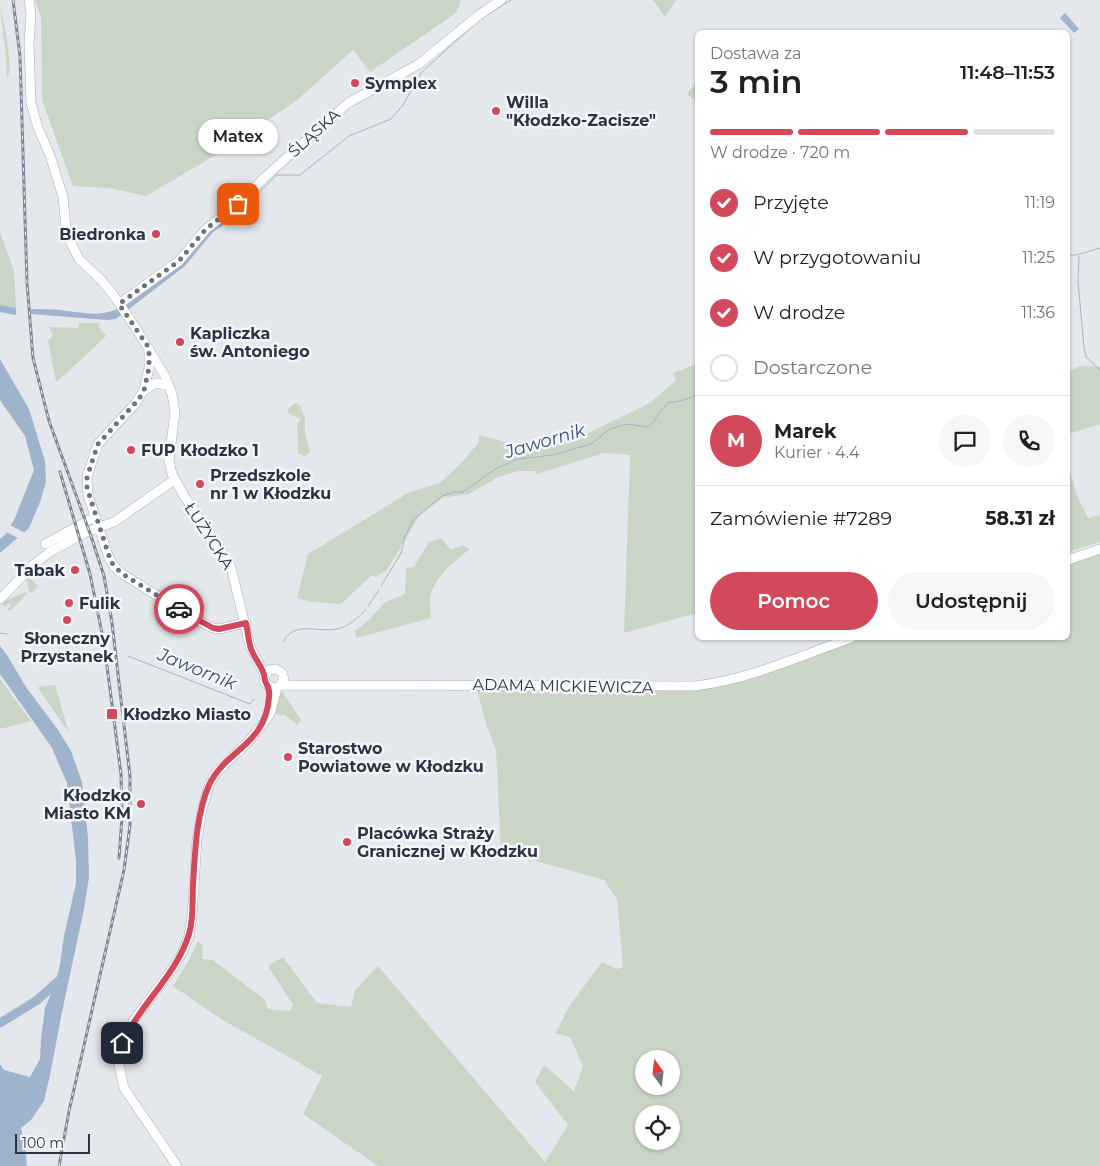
<!DOCTYPE html>
<html lang="pl">
<head>
<meta charset="utf-8">
<style>
	:root { --surface:#fff; --page:#f6f6f6; --text:#202124; --muted:#757577; --line:#e0e0e0; --accent:#d1495b }
	body { margin:0; font-family:Montserrat,sans-serif; background:var(--page); color:var(--text); height:100vh; display:flex; flex-direction:column; font-size:19px; white-space:nowrap }
	* { box-sizing:border-box; margin:0 }
	p { font-size:16px; color:var(--muted) }
	.icon { flex:none; width:28px; height:28px; fill:none; stroke:currentColor; stroke-width:2; stroke-linecap:round; stroke-linejoin:round }
	.map { position:relative; flex:1; overflow:hidden }
	.drawer { position:absolute; left:695px; top:30px; width:375px; height:610px; display:flex; flex-direction:column; background:var(--surface); border-radius:8px; box-shadow:0 1px 4px #0004 }
	.drawer>* { flex:none }
	.needle { width:32px; rotate:345deg }
	.fabs { position:absolute; left:635px; top:1050px; display:grid; gap:10px }
	.fabs a { display:grid; place-items:center; width:45px; height:45px; border-radius:50%; background:var(--surface); box-shadow:0 1px 4px #0004; font-size:25px }
	.scale { position:absolute; left:15px; bottom:12px; width:75px; box-sizing:border-box; padding-left:5px; border:2px solid #2b3445; border-top:0; font-size:14px; line-height:18px; white-space:nowrap; color:#2b3445; -webkit-text-stroke:4px #f4f6f9; paint-order:stroke }
	.pin { position:absolute; display:grid; place-items:center; width:42px; height:42px; color:#fff; margin:-21px; border-radius:10px; box-shadow:0 2px 8px #0006 }
	.courier { position:absolute; display:grid; place-items:center; width:50px; height:50px; margin:-25px; border:4px solid #d1495b; border-radius:50%; background:#fff; color:#222; box-shadow:0 1px 6px #0007 }
	.bubble { position:absolute; height:35px; border-radius:18px; background:var(--surface); box-shadow:0 1px 4px #0004; font-size:16px; font-weight:600; line-height:35px; text-align:center }
	.overview em { font-style:normal; font-weight:600 }
	.overview div { display:flex; flex-direction:column-reverse }
	.overview { display:flex; align-items:center; justify-content:space-between; height:85px; padding:0 15px }
	h1 { font-size:32px; font-weight:600; line-height:38px }
	.bar { display:grid; grid-template-columns:repeat(4,1fr); gap:8px 5px; align-content:center; height:60px; padding:0 15px }
	.bar i { height:6px; border-radius:4px; background:var(--line) }
	.bar .active { background:var(--accent) }
	.bar p { grid-column:span 4 }
	.line { display:flex; align-items:center; gap:12px; padding:0 15px; border-top:1px solid var(--line) }
	.line div { flex:1 }
	.round { display:grid; place-items:center; flex:none; width:52px; height:52px; border-radius:26px; background:var(--page) }
	ol { padding:0 15px; list-style:none }
	li { display:flex; align-items:center; gap:15px; height:55px }
	li p { margin-inline-start:auto }
	li .icon { padding:5px; border-radius:50%; background:var(--accent); color:#fff; stroke-width:4 }
	li:last-child { color:var(--muted) }
	li i { width:28px; height:28px; border:2px solid var(--line); border-radius:50% }
	.cta { display:flex; gap:10px; margin-top:auto; padding:10px 15px }
	.cta a { flex:1; height:58px; border-radius:30px; background:var(--accent); color:#fff; font-size:20px; font-weight:600; line-height:58px; text-align:center }
	.cta a+a { background:var(--page); color:var(--text) }
	.map>svg:first-child { display:block }
</style>
</head>
<body>
<div class="map">
<svg width="1100" height="1166" viewBox="0 0 1100 1166">
	<rect width="100%" height="100%" fill="#e4e7ec"/>
	<path fill="#c9d6c5" fill-rule="evenodd" d="M 35,0 L 461,0 L 456,13 L 370,72 L 353,50 L 296,101 L 214,156 L 146,196 L 109,188 L 73,186 L 42,100 L 41,17 Z
		M 653,0 L 676,0 L 665,17 Z
		M 0,6 C 4,21 14,67 7,79 L 6,58 Z
		M 697,81 L 698,102 L 697,102 L 687,94 Z
		M 0,232 L 14,271 L 16,308 L 0,305 Z
		M 79,323 L 99,323 L 99,327 L 106,336 L 58,381 L 56,381 L 48,341 L 53,335 L 49,327 L 78,328 Z
		M 697,364 L 697,613 L 624,633 L 630,455 L 604,453 L 537,474 L 535,471 L 518,471 L 496,478 L 469,494 L 442,498 L 419,516 L 387,570 L 376,577 L 372,575 L 341,604 L 313,602 L 297,598 L 308,554 L 410,492 L 440,483 L 463,461 L 479,442 L 479,435 L 530,449 L 580,437 L 650,403 L 676,380 L 673,373 Z
		M 1080,366 L 1100,367 L 1100,424 L 1068,434 L 1068,372 Z
		M 295,403 L 299,404 L 305,418 L 305,432 L 310,452 L 305,456 L 298,453 L 297,424 L 301,419 L 289,414 L 288,409 Z
		M 1068,464 L 1076,493 L 1088,518 L 1100,515 L 1100,542 L 1068,552 Z
		M 441,538 L 451,550 L 463,545 L 470,549 C 455,561 437,574 431,594 C 429,601 431,611 431,618 L 356,638 L 355,631 L 370,619 L 385,602 L 405,594 L 406,568 L 414,567 L 429,542 Z
		M 1100,554 L 1100,1166 L 378,1166 L 303,1114 L 322,1076 L 221,1019 L 173,986 L 189,960 L 198,941 L 203,946 L 202,959 L 213,960 L 264,999 L 268,1009 L 290,1011 L 293,1005 L 268,966 L 283,957 L 317,1003 L 351,1007 L 355,990 L 378,966 L 545,1162 L 568,1125 L 535,1082 L 544,1065 L 574,1091 L 583,1066 L 570,1037 L 556,1033 L 568,1008 L 602,962 L 617,969 L 623,967 L 617,899 L 604,880 L 501,851 L 496,750 L 486,724 L 477,689 L 712,686 L 743,681 L 862,638 L 1068,638 L 1068,565 ZM 644,1059 L 671,1059 L 671,1086 L 644,1086 ZM 644,1114 L 671,1114 L 671,1141 L 644,1141 Z
		M 28,577 L 38,586 L 32,593 L 29,590 L 26,579 Z
		M 26,592 L 28,593 L 11,610 L 7,610 L 11,606 L 9,603 L 5,607 L 2,604 L 6,600 Z
		M 0,679 L 31,721 L 0,729 Z
		M 55,685 L 69,733 L 38,688 L 40,686 Z
		M 282,691 L 301,720 L 297,725 L 285,715 L 273,714 Z"/>
	<path fill="#9fb4cc" d="M 1065,13 L 1079,29 L 1074,33 L 1060,18 Z
		M 240,209 L 243,212 L 213,232 L 185,266 L 116,319 L 107,320 L 31,314 L 31,309 C 43,309 55,309 67,311 C 89,313 96,317 118,309 L 208,230 Z
		M 0,305 L 16,308 L 16,315 L 0,312 Z
		M 0,359 L 29,409 L 45,461 L 46,482 L 40,502 L 29,528 L 0,553 L 0,539 L 6,534 L 15,518 L 34,470 L 25,436 L 0,400 Z
		M 0,646 L 7,655 L 26,687 L 58,730 L 71,751 L 82,782 L 88,838 L 89,877 L 84,909 L 62,1012 L 50,1075 L 44,1101 L 31,1120 L 21,1128 L 25,1146 L 27,1166 L 0,1166 L 0,1064 L 4,1070 L 30,1077 L 40,1059 L 41,1039 L 45,1008 L 56,982 L 60,964 L 64,936 L 76,883 L 76,861 L 67,783 L 52,748 L 0,674 Z"/>
	<path fill="#e4e7ec" d="M 10,525 L 25,533 L 26,533 L 20,539 L 6,532 Z"/>
	<g fill="none" stroke-linecap="round" stroke-linejoin="round">
		<path stroke="#9fb4cc" stroke-width="1" d="M 490,13 L 511,0
			M 240,211 L 277,175 L 300,175 L 349,136 L 391,119 L 403,105 L 421,73 L 477,22
			M 1068,255 L 1077,255 L 1100,248
			M 1079,257 L 1078,282 L 1084,347 L 1086,357 L 1100,370
			M 381,586 L 401,553 L 405,537 L 413,520 L 442,496 L 454,492 L 463,492 L 497,468 L 518,459 L 553,455 L 591,444 L 610,429 L 627,424 L 649,427 L 667,403 L 680,401 L 698,395
			M 368,606 L 379,590
			M 0,633 L 7,634
			M 283,642 C 294,620 317,633 337,629 C 346,628 360,617 366,609
			M 128,656 L 250,704 L 254,699"/>
		<path stroke="#9fb4cc" stroke-width="9" d="M 0,1023 L 36,1001 L 61,979"/>
		<defs>
			<path id="secondary" d="M 29,0 L 31,14 L 29,44 L 31,103 L 38,128 L 50,155 L 63,197 L 66,228 L 70,241 L 79,259 L 101,280 L 112,293 L 137,330 L 165,376 L 172,394 L 175,412 L 169,460 L 172,474 L 184,496 L 222,551 L 231,567 L 250,646 L 264,673 L 265,682 L 270,687 L 275,688 L 280,686 L 284,679 L 282,673 L 276,669 L 269,670 L 265,676
				M 119,304 L 179,261 L 206,229 L 238,204 L 265,177 L 348,103 L 419,64 L 479,15 L 501,0
				M 149,349 L 149,368 L 144,390 L 135,404 L 98,444 L 87,477 L 88,495 L 109,558 L 114,566 L 121,573 L 188,615 L 213,628 L 219,629 L 246,623
				M 144,390 L 156,383 L 169,386
				M 45,544 L 95,517
				M 1068,560 L 1100,549
				M 0,599 L 34,564 L 50,552 L 86,532 L 114,522 L 174,480
				M 282,685 L 694,686 C 748,680 800,656 851,638
				M 177,1166 L 124,1088 L 119,1065 L 122,1043 L 134,1020 L 173,968 L 182,953 L 189,936 L 192,917 L 197,840 L 202,809 L 210,783 L 216,773 L 249,741 L 266,720 L 271,711 L 277,688"/>
		</defs>
		<use href="#secondary" stroke="#a9aeb7" stroke-width="10"/>
		<use href="#secondary" stroke="#fff" stroke-width="9"/>
		<defs>
			<path id="rail" d="M 13,0 L 20,56 L 27,283 L 33,358 L 49,421 L 91,536 L 104,576 L 112,623 L 130,776 L 130,825 L 124,870 L 69,1111 L 59,1166
				M 60,472 L 90,574 L 104,643 L 121,774 L 122,817 L 119,858"/>
		</defs>
		<use href="#rail" stroke="#7d8696" stroke-width="3"/>
		<use href="#rail" stroke="#f4f6f9" stroke-width="1" stroke-dasharray="4" stroke-linecap="butt"/>
	</g>
	<g fill="none" stroke-linecap="round" stroke-linejoin="round">
		<path stroke="#6c737f" stroke-width="5" stroke-dasharray="0 9" d="M 179,609 L 121,573 L 111,562 L 87,488 L 87,477 L 98,444 L 139,399 L 144,390 L 149,368 L 149,348 L 119,304 L 179,261 L 206,229 L 238,204"/>
		<path stroke="#d1495b" stroke-width="6" d="M 122,1043 C 140,1004 176,976 189,934 C 194,918 192,901 193,885 C 195,853 196,815 209,785 C 226,749 266,745 269,697 C 270,691 269,688 266,683 C 264,680 265,676 263,672 C 260,664 254,657 251,649 C 248,640 248,631 246,623 L 219,629 L 213,628 L 179,609"/>
	</g>
	<g fill="#d1495b" stroke="#f4f6f9" stroke-width="2">
		<circle cx="355" cy="83" r="5"/>
		<circle cx="496" cy="111" r="5"/>
		<circle cx="156" cy="234" r="5"/>
		<circle cx="180" cy="342" r="5"/>
		<circle cx="131" cy="450" r="5"/>
		<circle cx="200" cy="484" r="5"/>
		<circle cx="75" cy="570" r="5"/>
		<circle cx="69" cy="603" r="5"/>
		<circle cx="67" cy="620" r="5"/>
		<rect x="106" y="708" width="12" height="12" rx="2.5"/>
		<circle cx="288" cy="757" r="5"/>
		<circle cx="141" cy="804" r="5"/>
		<circle cx="347" cy="842" r="5"/>
	</g>
	<g text-anchor="middle" dominant-baseline="central" stroke-width="5" stroke-linejoin="round" paint-order="stroke">
		<g font-size="16" font-weight="bold" fill="#2b3445" stroke="#f4f6f9" text-anchor="start">
			<text x="365" y="83">Symplex</text>
			<text x="506" y="102">Willa<tspan x="506" dy="18">"Kłodzko-Zacisze"</tspan></text>
			<text x="146" y="234" text-anchor="end">Biedronka</text>
			<text x="190" y="333">Kapliczka<tspan x="190" dy="18">św. Antoniego</tspan></text>
			<text x="141" y="450">FUP Kłodzko 1</text>
			<text x="210" y="475">Przedszkole<tspan x="210" dy="18">nr 1 w Kłodzku</tspan></text>
			<text x="65" y="570" text-anchor="end">Tabak</text>
			<text x="79" y="603">Fulik</text>
			<text x="67" y="638" text-anchor="middle">Słoneczny<tspan x="67" dy="18">Przystanek</tspan></text>
			<text x="123" y="714">Kłodzko Miasto</text>
			<text x="298" y="748">Starostwo<tspan x="298" dy="18">Powiatowe w Kłodzku</tspan></text>
			<text x="131" y="795" text-anchor="end">Kłodzko<tspan x="131" dy="18">Miasto KM</tspan></text>
			<text x="357" y="833">Placówka Straży<tspan x="357" dy="18">Granicznej w Kłodzku</tspan></text>
		</g>
		<g font-size="16" fill="#2b3445" stroke="#f4f6f9">
			<text transform="translate(314 133) rotate(-42)">ŚLĄSKA</text>
			<text transform="translate(209 536) rotate(57)">ŁUŻYCKA</text>
			<text transform="translate(563 686) rotate(1)">ADAMA MICKIEWICZA</text>
		</g>
		<g font-size="18" font-style="italic" fill="#34527a" stroke="#f4f6f9">
			<text transform="translate(545 441) rotate(-16)">Jawornik</text>
			<text transform="translate(197 669) rotate(22)">Jawornik</text>
		</g>
	</g>
</svg>
<div class="fabs">
<a><svg class="needle" viewBox="-14 -14 28 28"><path d="M0-13l5 13h-10z" fill="#e53935"/><path d="M0 13l5-13h-10z" fill="#757577"/></svg></a>
<a><svg class="icon" aria-label="locate" viewBox="0 0 24 24"><circle cx="12" cy="12" r="6"/><path d="M12 2v4M12 18v4M2 12h4M18 12h4"/></svg></a>
</div>
<div class="scale">100 m</div>
<div class="pin" style="left:238px;top:204px;background:#ea580c"><svg class="icon" aria-label="bag" viewBox="0 0 24 24"><path d="M5 8h14l-1 12H6zM9 8a3 3 0 0 1 6 0"/></svg></div>
<div class="pin" style="left:122px;top:1043px;background:#1f2937"><svg class="icon" aria-label="home" viewBox="0 0 24 24"><path d="M3 11l9-7 9 7M6 9v11h12V9"/></svg></div>
<div class="courier" style="left:179px;top:609px"><svg class="icon" aria-label="car" viewBox="0 0 24 24"><path d="M5 17H2v-5l4-1 3-4h7l3 4 3 1v5h-3M9 17h6M6 11h13"/><circle cx="7" cy="17" r="2"/><circle cx="17" cy="17" r="2"/></svg></div>
<div class="bubble" style="left:198px;top:119px;width:80px">Matex</div>
<section class="drawer">
<div class="overview"><div><h1>3 min</h1><p>Dostawa za</p></div><em>11:48–11:53</em></div>
<div class="bar"><i class="active"></i><i class="active"></i><i class="active"></i><i></i><p>W drodze · 720 m</p></div>
<ol>
<li><svg class="icon" aria-label="check" viewBox="0 0 24 24"><path d="M5 12l5 5 9-10"/></svg>Przyjęte<p>11:19</p></li>
<li><svg class="icon" aria-label="check" viewBox="0 0 24 24"><path d="M5 12l5 5 9-10"/></svg>W przygotowaniu<p>11:25</p></li>
<li><svg class="icon" aria-label="check" viewBox="0 0 24 24"><path d="M5 12l5 5 9-10"/></svg>W drodze<p>11:36</p></li>
<li><i></i>Dostarczone</li>
</ol>
<div class="line" style="height:90px"><b class="round" style="background:var(--accent);color:#fff">M</b><div><b>Marek</b><p>Kurier · 4.4</p></div><a class="round"><svg class="icon" aria-label="chat" viewBox="0 0 24 24"><path d="M4 5h16v11H9l-5 4z"/></svg></a><a class="round"><svg class="icon" aria-label="phone" viewBox="0 0 24 24"><path d="M5 4h4l2 5-3 2q2 4 5 5l2-3 5 2v4C11 20 4 13 5 4z"/></svg></a></div>
<div class="line" style="height:65px"><div>Zamówienie #7289</div><b>58.31 zł</b></div>
<div class="cta"><a>Pomoc</a><a>Udostępnij</a></div>
</section>
</div>
</body>
</html>
